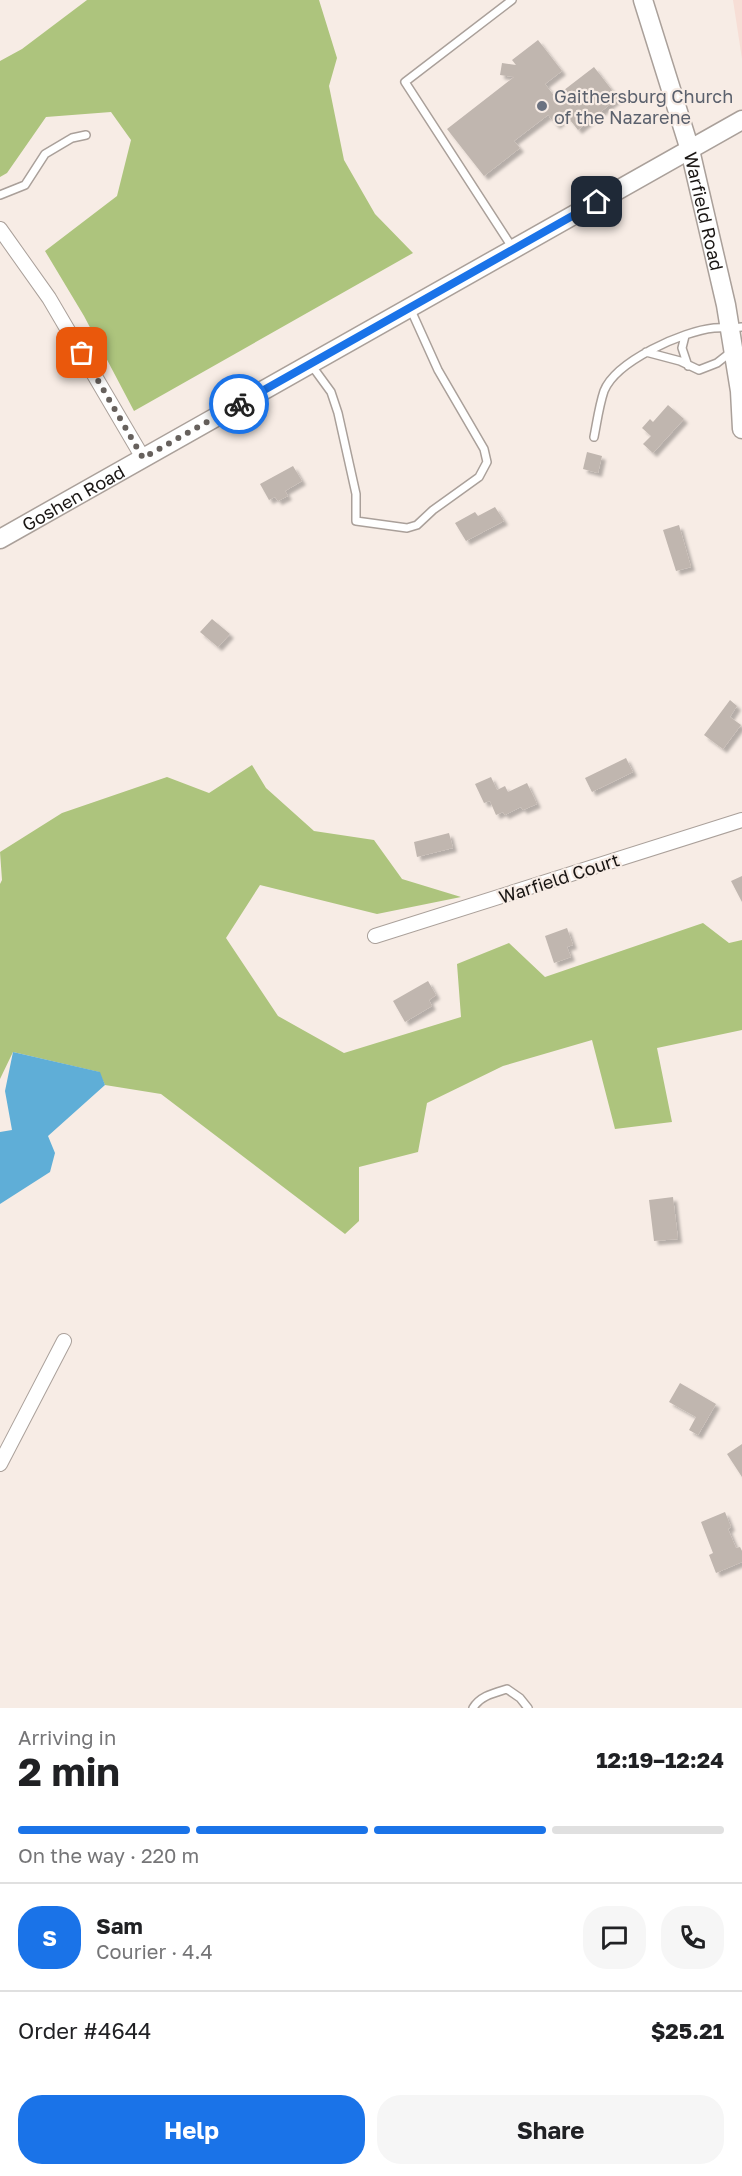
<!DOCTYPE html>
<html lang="en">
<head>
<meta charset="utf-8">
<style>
	:root { --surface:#fff; --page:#f6f6f6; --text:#202124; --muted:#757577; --line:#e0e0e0; --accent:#1a73e8 }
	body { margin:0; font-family:"Golos Text",sans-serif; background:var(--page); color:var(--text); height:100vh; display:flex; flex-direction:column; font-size:22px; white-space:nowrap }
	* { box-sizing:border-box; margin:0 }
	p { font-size:20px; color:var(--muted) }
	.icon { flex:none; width:33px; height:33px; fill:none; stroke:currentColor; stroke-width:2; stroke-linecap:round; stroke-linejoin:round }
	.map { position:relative; height:1708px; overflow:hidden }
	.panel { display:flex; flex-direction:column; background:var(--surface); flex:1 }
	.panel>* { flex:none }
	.pin { position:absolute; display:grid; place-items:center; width:51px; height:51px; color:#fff; margin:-26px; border-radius:12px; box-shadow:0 3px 9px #0006 }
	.courier { position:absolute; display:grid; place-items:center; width:60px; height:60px; margin:-30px; border:4px solid #1a73e8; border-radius:50%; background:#fff; color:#222; box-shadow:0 2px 8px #0007 }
	.head em { font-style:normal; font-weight:700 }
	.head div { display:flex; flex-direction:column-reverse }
	.head { display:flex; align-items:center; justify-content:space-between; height:102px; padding:0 18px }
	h1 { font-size:39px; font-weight:700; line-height:45px }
	.bar { display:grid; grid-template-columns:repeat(4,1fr); gap:9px 6px; align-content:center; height:72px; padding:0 18px }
	.bar i { height:8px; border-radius:4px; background:var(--line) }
	.bar .selected { background:var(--accent) }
	.bar p { grid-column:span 4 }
	.line { display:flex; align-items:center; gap:15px; padding:0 18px; border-top:2px solid var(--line) }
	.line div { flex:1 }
	.round { display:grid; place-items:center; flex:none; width:63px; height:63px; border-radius:24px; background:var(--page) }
	.cta { display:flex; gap:12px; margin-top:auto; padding:12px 18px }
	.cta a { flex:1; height:69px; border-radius:24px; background:var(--accent); color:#fff; font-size:24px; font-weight:700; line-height:69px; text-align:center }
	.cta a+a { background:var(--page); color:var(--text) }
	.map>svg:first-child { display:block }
</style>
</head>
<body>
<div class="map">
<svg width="742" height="1708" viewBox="0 0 742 1708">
	<defs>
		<filter id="shadow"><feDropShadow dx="4" dy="4" stdDeviation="1.5" flood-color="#0004"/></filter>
	</defs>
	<rect width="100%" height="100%" fill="#f7ece5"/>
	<path fill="#f7ded6" d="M 733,0 L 742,0 L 742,59 Z"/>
	<path fill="#adc47d" d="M 87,0 L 319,0 L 337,58 L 329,86 L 344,160 L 375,214 L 413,253 L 134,411 L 84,316 L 45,251 L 117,196 L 131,140 L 111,112 L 46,117 L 7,173 L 0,177 L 0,61 L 22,49 Z
		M 252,765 L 266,788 L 314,831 L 374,840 L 402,879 L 461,897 L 377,914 L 260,885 L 226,938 L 278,1016 L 344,1053 L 461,1017 L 457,964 L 509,943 L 545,977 L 703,923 L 729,943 L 742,940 L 742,1030 L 657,1048 L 672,1122 L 615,1129 L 592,1040 L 503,1066 L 427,1103 L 418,1152 L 359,1167 L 359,1221 L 345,1234 L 161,1094 L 105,1085 L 99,1072 L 13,1052 L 0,1079 L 0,884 L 2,880 L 0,852 L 62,813 L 167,777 L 209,793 Z"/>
	<path fill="#5faed7" d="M 13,1052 L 100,1072 L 105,1085 L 48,1136 L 55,1153 L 50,1172 L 0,1204 L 0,1132 L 12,1130 L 5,1091 Z"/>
	<path fill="#c0b6af" filter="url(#shadow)" d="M 538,40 L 562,71 L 545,84 L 555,97 L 594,67 L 618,98 L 578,130 L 567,116 L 556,125 L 548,115 L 514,141 L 520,148 L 484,176 L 447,129 L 514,77 L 500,75 L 502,63 L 516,65 L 512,60 Z
		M 668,405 L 684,419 L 653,453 L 643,444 L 651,436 L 642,428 L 650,419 L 653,422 Z
		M 587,452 L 602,456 L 598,473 L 583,469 Z
		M 293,466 L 302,481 L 285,491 L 288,496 L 278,501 L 275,497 L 269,500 L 260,484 Z
		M 495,507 L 504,521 L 466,541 L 455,523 L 475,512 L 478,516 Z
		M 679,525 L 691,567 L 676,571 L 663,530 Z
		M 212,619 L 230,634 L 218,647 L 200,632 Z
		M 730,700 L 737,706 L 730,717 L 741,725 L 723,749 L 704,735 Z
		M 626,758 L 633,772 L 592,792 L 585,778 Z
		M 491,777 L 497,790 L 505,786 L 508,792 L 527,783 L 537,804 L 523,810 L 521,807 L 505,815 L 503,812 L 496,815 L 490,801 L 484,803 L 475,784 Z
		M 449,833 L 453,848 L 417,857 L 414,842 Z
		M 742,876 L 742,902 L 731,881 Z
		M 567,928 L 573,945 L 567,947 L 571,957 L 554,963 L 545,936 Z
		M 428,981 L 436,995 L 429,1000 L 432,1006 L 405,1022 L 393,1001 Z
		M 673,1197 L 678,1239 L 654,1241 L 649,1200 Z
		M 680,1383 L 716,1404 L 698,1435 L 689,1430 L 696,1417 L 669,1402 Z
		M 742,1444 L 742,1477 L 727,1454 Z
		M 725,1512 L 731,1527 L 728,1529 L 736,1548 L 740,1547 L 742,1551 L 742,1562 L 716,1573 L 709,1555 L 713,1553 L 701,1522 Z"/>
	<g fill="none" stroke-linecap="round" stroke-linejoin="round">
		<defs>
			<path id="lane" d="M 0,195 L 25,185 L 45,154 L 72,138 L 86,135
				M 512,247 L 405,82 L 512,0
				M 685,336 L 682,348 L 688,366
				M 646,352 L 680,361 L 699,370 L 717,363 L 731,352
				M 312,366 L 331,392 L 338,413 L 356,494 L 356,521 L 407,528 L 417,525 L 433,510 L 479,477 L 487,462 L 484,449 L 438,370 L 410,308
				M 594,437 C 597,422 599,406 604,391 C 616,361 683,331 714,328 C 724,327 732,329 742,327
				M 473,1708 C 480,1696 494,1693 507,1689 L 520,1698 L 528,1708"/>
			<path id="street" d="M 0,229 L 49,298 L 143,458
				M 375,936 L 742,820
				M 0,1464 L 64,1341"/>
			<g id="secondary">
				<path id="s1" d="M 643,0 L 690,150 L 726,305 L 740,391 L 742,429"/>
				<path id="s2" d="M 0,539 L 742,120"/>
			</g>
		</defs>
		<use href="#lane" stroke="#aaa09a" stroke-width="10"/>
		<use href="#street" stroke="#aaa09a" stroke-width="16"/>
		<use href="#secondary" stroke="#aaa09a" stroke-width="21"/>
		<use href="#lane" stroke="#fff" stroke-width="7"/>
		<use href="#street" stroke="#fff" stroke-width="14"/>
		<use href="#secondary" stroke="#fff" stroke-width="18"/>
	</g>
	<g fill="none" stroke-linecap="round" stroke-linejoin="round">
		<path stroke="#67615d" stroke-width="6" stroke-dasharray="0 10.8" d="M 82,353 L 143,458 L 239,404"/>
		<path stroke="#1a73e8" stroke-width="8" d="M 239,404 L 597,202"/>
	</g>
	<circle fill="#6b7280" stroke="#f7ece5" stroke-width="2" cx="542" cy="106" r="6"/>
	<g text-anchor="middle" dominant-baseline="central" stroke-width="4.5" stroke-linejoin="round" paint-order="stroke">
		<g font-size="18" fill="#5b616d" stroke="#f7ece5" text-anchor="start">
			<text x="554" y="96">Gaithersburg Church<tspan x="554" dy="21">of the Nazarene</tspan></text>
		</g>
		<g font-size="18" fill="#1a1614" stroke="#f7ece5">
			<text stroke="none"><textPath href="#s1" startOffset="220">Warfield Road</textPath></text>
			<text stroke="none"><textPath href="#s2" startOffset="84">Goshen Road</textPath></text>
			<text transform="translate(559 878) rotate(-18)">Warfield Court</text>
		</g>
	</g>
</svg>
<div class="pin" style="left:82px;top:353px;background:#ea580c"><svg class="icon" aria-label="bag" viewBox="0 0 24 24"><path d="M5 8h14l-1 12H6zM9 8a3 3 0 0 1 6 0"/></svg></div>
<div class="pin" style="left:597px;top:202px;background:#1f2937"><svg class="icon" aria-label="home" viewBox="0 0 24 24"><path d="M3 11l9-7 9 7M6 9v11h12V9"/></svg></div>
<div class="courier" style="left:239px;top:404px"><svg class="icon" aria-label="bike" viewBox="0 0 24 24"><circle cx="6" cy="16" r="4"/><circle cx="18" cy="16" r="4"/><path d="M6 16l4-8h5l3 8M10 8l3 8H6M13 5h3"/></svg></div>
</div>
<section class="panel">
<div class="head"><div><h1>2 min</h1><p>Arriving in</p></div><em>12:19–12:24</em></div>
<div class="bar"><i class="selected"></i><i class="selected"></i><i class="selected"></i><i></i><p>On the way · 220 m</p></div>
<div class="line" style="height:108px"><b class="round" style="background:var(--accent);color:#fff">S</b><div><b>Sam</b><p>Courier · 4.4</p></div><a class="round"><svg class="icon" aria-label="chat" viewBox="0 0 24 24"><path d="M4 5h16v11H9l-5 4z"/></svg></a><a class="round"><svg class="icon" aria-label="phone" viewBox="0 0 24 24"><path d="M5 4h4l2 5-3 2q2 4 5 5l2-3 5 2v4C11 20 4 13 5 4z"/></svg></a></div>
<div class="line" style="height:78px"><div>Order #4644</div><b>$25.21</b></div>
<div class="cta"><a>Help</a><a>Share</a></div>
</section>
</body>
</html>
